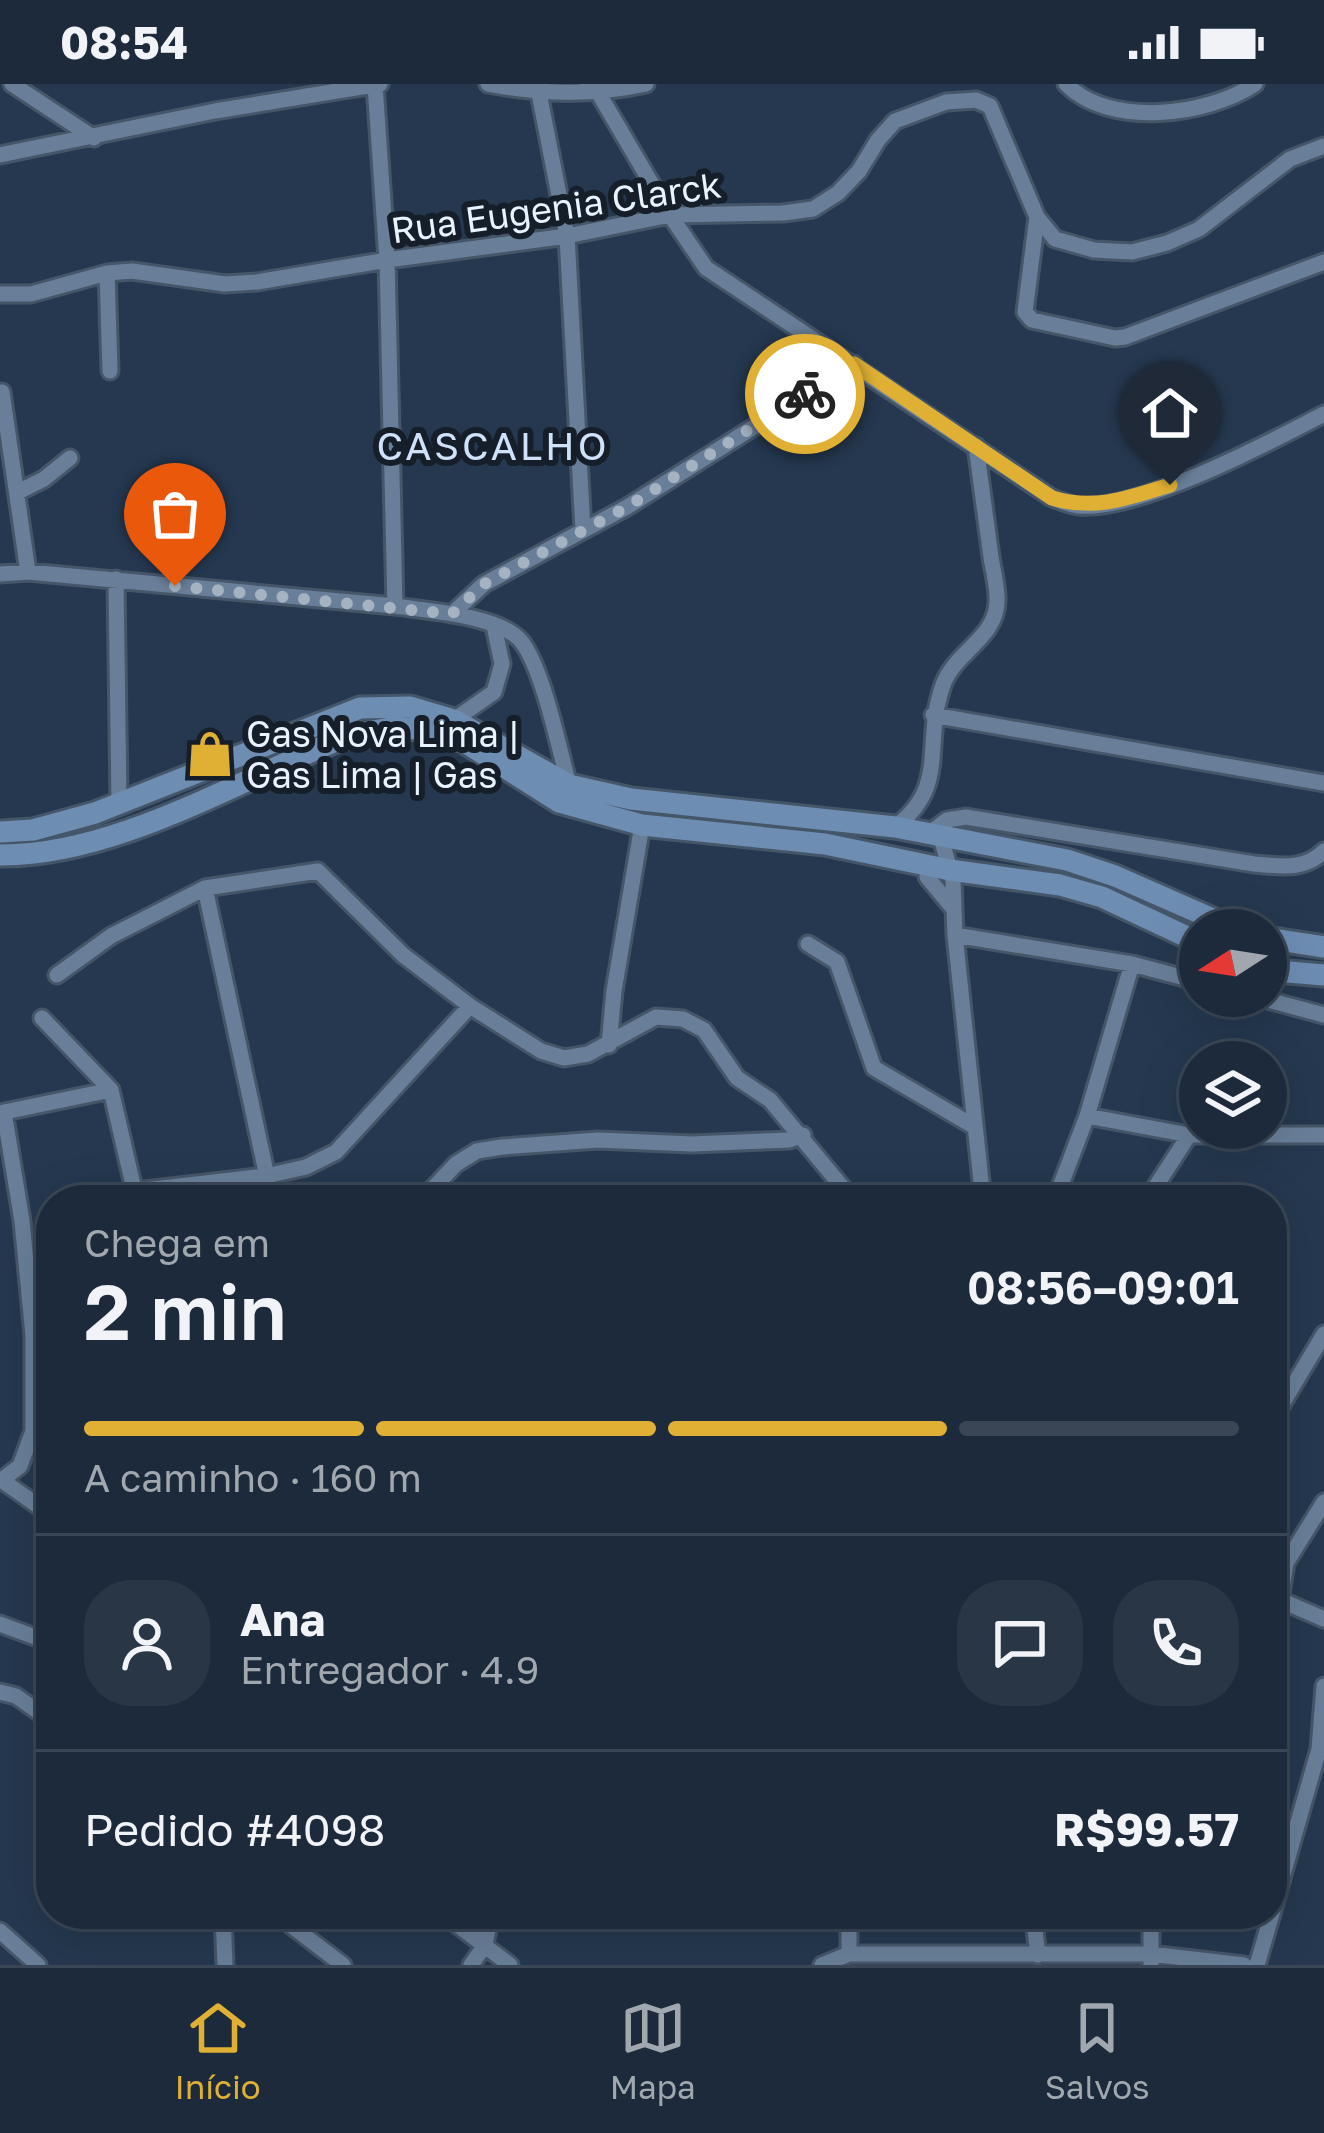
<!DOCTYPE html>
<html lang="pt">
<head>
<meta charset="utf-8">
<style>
	:root { --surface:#1c2a3b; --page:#293646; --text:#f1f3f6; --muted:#a0a7af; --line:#3a4655; --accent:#e0b034 }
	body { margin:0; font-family:"Golos Text",sans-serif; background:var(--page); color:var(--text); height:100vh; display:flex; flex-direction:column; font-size:45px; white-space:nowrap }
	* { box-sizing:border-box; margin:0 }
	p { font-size:39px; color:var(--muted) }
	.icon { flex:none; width:66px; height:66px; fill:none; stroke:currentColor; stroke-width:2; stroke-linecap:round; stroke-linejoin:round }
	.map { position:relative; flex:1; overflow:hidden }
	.drawer { position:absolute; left:36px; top:1101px; width:1251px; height:744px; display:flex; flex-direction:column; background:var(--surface); border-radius:48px; box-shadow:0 12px 48px #0002,0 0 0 3px var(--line) }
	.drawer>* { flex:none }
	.needle { width:78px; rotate:258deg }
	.controls { position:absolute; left:1179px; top:825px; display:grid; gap:24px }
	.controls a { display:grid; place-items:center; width:108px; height:108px; border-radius:50%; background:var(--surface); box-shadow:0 12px 48px #0002,0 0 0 3px var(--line); font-size:60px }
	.pin { position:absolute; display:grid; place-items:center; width:102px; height:102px; color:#fff; margin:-123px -51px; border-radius:50% 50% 50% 0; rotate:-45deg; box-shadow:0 0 12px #0007 }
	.pin .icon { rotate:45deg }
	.courier { position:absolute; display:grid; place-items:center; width:120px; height:120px; margin:-60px; border:9px solid #e0b034; border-radius:50%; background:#fff; color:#222; box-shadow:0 3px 15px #0007 }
	.overview em { font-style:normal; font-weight:600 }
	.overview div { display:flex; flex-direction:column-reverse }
	.overview { display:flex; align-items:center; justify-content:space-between; height:204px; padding:0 48px }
	h1 { font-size:78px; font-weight:600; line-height:90px }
	.bar { display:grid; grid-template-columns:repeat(4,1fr); gap:18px 12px; align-content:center; height:144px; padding:0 48px }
	.bar i { height:15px; border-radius:9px; background:var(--line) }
	.bar .on { background:var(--accent) }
	.bar p { grid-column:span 4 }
	.line { display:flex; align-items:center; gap:30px; padding:0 48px; border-top:3px solid var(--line) }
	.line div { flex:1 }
	.round { display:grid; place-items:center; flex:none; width:126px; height:126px; border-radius:48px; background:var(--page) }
	.status { display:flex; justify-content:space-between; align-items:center; height:84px; padding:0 60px; background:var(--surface); direction:ltr }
	.status svg { height:33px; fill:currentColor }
	.menu { display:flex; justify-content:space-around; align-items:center; height:168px; border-top:3px solid var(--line); background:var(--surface); font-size:33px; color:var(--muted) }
	.menu a { display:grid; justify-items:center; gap:6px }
	.menu .on { color:var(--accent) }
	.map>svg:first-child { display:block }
</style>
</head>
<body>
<div class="status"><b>08:54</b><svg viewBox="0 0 49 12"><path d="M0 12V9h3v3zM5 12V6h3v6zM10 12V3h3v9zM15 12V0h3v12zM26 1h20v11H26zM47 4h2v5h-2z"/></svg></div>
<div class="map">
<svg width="1324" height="1881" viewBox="0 0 1324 1881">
	<rect width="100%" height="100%" fill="#25384f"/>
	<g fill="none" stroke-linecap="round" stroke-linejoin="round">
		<defs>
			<path id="street" d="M 12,0 L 94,54
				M 488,0 C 543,10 591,12 646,0
				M 587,0 L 599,10 L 670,131 L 706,184 L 1052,414 C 1060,417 1070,421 1079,422 C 1140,427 1268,359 1324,330
				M 1066,0 C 1109,44 1207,32 1255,0
				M 375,1 L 387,176 L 395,522
				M 539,9 L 567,152 L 583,446
				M 0,71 L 215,27 L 380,0
				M 1037,133 L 1025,228 L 1032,236 L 1115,254 L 1125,253 L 1324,178
				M 107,189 L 110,287
				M 0,210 L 31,210 L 107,189 L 132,187 L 225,200 L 257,198 L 387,176 L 567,152 L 670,131 L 783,129 L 813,125 L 838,109 L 859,87 L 878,56 L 895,37 L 946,18 L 976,16 L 990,22 L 1037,133 L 1055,155 L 1094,166 L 1132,168 L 1167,159 L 1199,145 L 1290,75 L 1324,62
				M 2,308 L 28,488
				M 18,408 L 44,395 L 70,374
				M 0,490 L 28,488 L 395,522 C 427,527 499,531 521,557 C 543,584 559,665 569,701
				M 116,495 L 119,719
				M 452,530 L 484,500 L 627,423 L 854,280
				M 933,631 L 1324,699
				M 454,636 L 494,608 L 502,580 L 494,542
				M 895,743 C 950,702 922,659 943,601 C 954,569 996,554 997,518 C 998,504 993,487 991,473 C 986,436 981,399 976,362
				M 928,750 L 947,736 L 966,733 L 1254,780 C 1280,782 1304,787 1324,767
				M 941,754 L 953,796 L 955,851 L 983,1116
				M 927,793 L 952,823
				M 205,804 L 272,1116
				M 955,851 L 1132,880 L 1200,898
				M 808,860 L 837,878 L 874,984 L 975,1043
				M 57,891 L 111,852 L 205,804 L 318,787 L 403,871 L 470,922 L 541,967 L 564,974 L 588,970 L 656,933 L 683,935 L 704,946 L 737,994 L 770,1016 L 853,1116
				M 1253,912 L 1324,931
				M 42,934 L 111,1006
				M 609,961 L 614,907 L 642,741
				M 111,1006 L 136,1114
				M 0,1029 L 111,1006
				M 1087,1032 L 1189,1051 L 1324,1051
				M 136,1107 L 266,1092 L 306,1083 L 336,1068 L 470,922
				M 422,1116 L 456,1080 L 477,1067 L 502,1063 L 598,1056 L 692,1060 L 789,1056 L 803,1051
				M 1055,1116 L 1087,1032 L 1132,880
				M 1147,1116 L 1189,1051
				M 1272,1337 L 1324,1250
				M 0,1395 L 51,1431
				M 2,1396 L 20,1382 L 33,1347 L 33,1251 L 22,1137 L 4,1028
				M 1324,1418 L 1286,1479 L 1280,1516 L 1324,1535
				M 0,1540 L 51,1559
				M 0,1608 L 16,1612 L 51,1637
				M 1272,1829 L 1319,1665 L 1324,1602
				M 223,1830 L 225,1881
				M 276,1830 L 343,1881
				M 443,1830 L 510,1881
				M 849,1830 L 849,1870
				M 1033,1830 L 1038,1871
				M 0,1847 L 38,1881
				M 471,1881 L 485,1861 L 491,1830
				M 822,1881 L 849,1870 L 1150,1870 L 1244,1881
				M 1151,1881 L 1151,1830
				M 1257,1881 L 1272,1830"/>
			<path id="secondary" d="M 0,748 L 33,746 L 95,729 L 360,624 L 410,623 L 454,636 L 569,701 L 631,715 L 895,743 L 1067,776 L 1115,792 L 1238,846
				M 0,771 C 118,772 242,693 351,651 L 390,644 L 421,645 L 463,657 L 559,718 L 642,741 L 825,760 L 950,786 L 1060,801 L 1102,813 L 1200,859
				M 1266,854 L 1324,863
				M 1266,886 L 1324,891"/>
		</defs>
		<use href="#street" stroke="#465669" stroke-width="21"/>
		<use href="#secondary" stroke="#465669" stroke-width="27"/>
		<use href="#street" stroke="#697f99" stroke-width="15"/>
		<use href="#secondary" stroke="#6e8db3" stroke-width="21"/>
	</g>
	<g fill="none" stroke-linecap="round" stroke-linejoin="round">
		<path stroke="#a4b2c1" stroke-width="12" stroke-dasharray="0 21.6" d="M 175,502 L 452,530 L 484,500 L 627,423 L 805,310"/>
		<path stroke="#e0b034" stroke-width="15" d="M 805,310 L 854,280 L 1052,414 C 1094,427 1129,414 1170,401"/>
	</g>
	<defs>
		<symbol id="shop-bare" viewBox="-9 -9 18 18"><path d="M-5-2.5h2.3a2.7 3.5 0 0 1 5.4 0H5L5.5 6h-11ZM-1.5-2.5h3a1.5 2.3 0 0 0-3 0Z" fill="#e0b034" stroke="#161f29" stroke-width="2.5" paint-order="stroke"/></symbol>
	</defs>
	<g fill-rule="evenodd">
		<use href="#shop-bare" x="177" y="637" width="66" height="66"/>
	</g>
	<g text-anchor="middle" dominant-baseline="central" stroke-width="12" stroke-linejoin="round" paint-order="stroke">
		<g font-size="36" fill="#e9f3ff" stroke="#161f29">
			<text transform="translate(556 123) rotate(-8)">Rua Eugenia Clarck</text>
		</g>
		<g font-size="36" fill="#e9f3ff" stroke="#161f29" text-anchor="start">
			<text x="246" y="649">Gas Nova Lima |<tspan x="246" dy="41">Gas Lima | Gas</tspan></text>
		</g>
		<g font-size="39" letter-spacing="3" fill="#cfe2fa" stroke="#161f29">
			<text x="493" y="361">CASCALHO</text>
		</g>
	</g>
</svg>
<div class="controls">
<a><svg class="needle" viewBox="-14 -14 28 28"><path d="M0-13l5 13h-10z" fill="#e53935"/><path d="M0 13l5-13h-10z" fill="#a0a7af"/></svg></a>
<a><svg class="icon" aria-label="layers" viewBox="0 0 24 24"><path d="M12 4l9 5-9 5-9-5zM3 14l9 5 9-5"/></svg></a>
</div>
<div class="pin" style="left:175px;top:502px;background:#ea580c"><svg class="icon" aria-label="bag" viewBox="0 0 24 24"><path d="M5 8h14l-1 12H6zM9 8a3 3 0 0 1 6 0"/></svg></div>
<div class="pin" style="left:1170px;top:401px;background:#1f2937"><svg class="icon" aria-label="home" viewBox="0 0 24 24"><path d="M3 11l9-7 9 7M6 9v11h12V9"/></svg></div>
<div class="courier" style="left:805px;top:310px"><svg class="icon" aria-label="bike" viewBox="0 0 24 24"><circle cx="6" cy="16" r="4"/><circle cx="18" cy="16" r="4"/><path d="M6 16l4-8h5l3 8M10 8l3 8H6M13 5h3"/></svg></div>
<section class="drawer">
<div class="overview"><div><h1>2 min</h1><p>Chega em</p></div><em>08:56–09:01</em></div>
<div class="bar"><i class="on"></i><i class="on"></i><i class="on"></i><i></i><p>A caminho · 160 m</p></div>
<div class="line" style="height:216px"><a class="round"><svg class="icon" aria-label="person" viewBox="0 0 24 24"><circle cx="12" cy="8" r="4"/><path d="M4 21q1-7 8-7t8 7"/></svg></a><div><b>Ana</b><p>Entregador · 4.9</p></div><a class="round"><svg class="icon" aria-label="chat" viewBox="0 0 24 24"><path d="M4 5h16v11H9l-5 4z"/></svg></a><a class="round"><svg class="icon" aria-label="phone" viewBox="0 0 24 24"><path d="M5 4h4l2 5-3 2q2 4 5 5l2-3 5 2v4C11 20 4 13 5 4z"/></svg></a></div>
<div class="line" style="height:156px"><div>Pedido #4098</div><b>R$99.57</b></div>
</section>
</div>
<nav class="menu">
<a class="on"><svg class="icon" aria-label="home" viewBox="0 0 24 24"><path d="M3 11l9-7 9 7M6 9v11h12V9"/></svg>Início</a>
<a><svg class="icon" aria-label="map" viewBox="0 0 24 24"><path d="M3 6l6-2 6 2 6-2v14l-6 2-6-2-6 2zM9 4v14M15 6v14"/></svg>Mapa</a>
<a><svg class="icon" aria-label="saved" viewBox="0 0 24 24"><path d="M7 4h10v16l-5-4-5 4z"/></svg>Salvos</a>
</nav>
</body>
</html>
